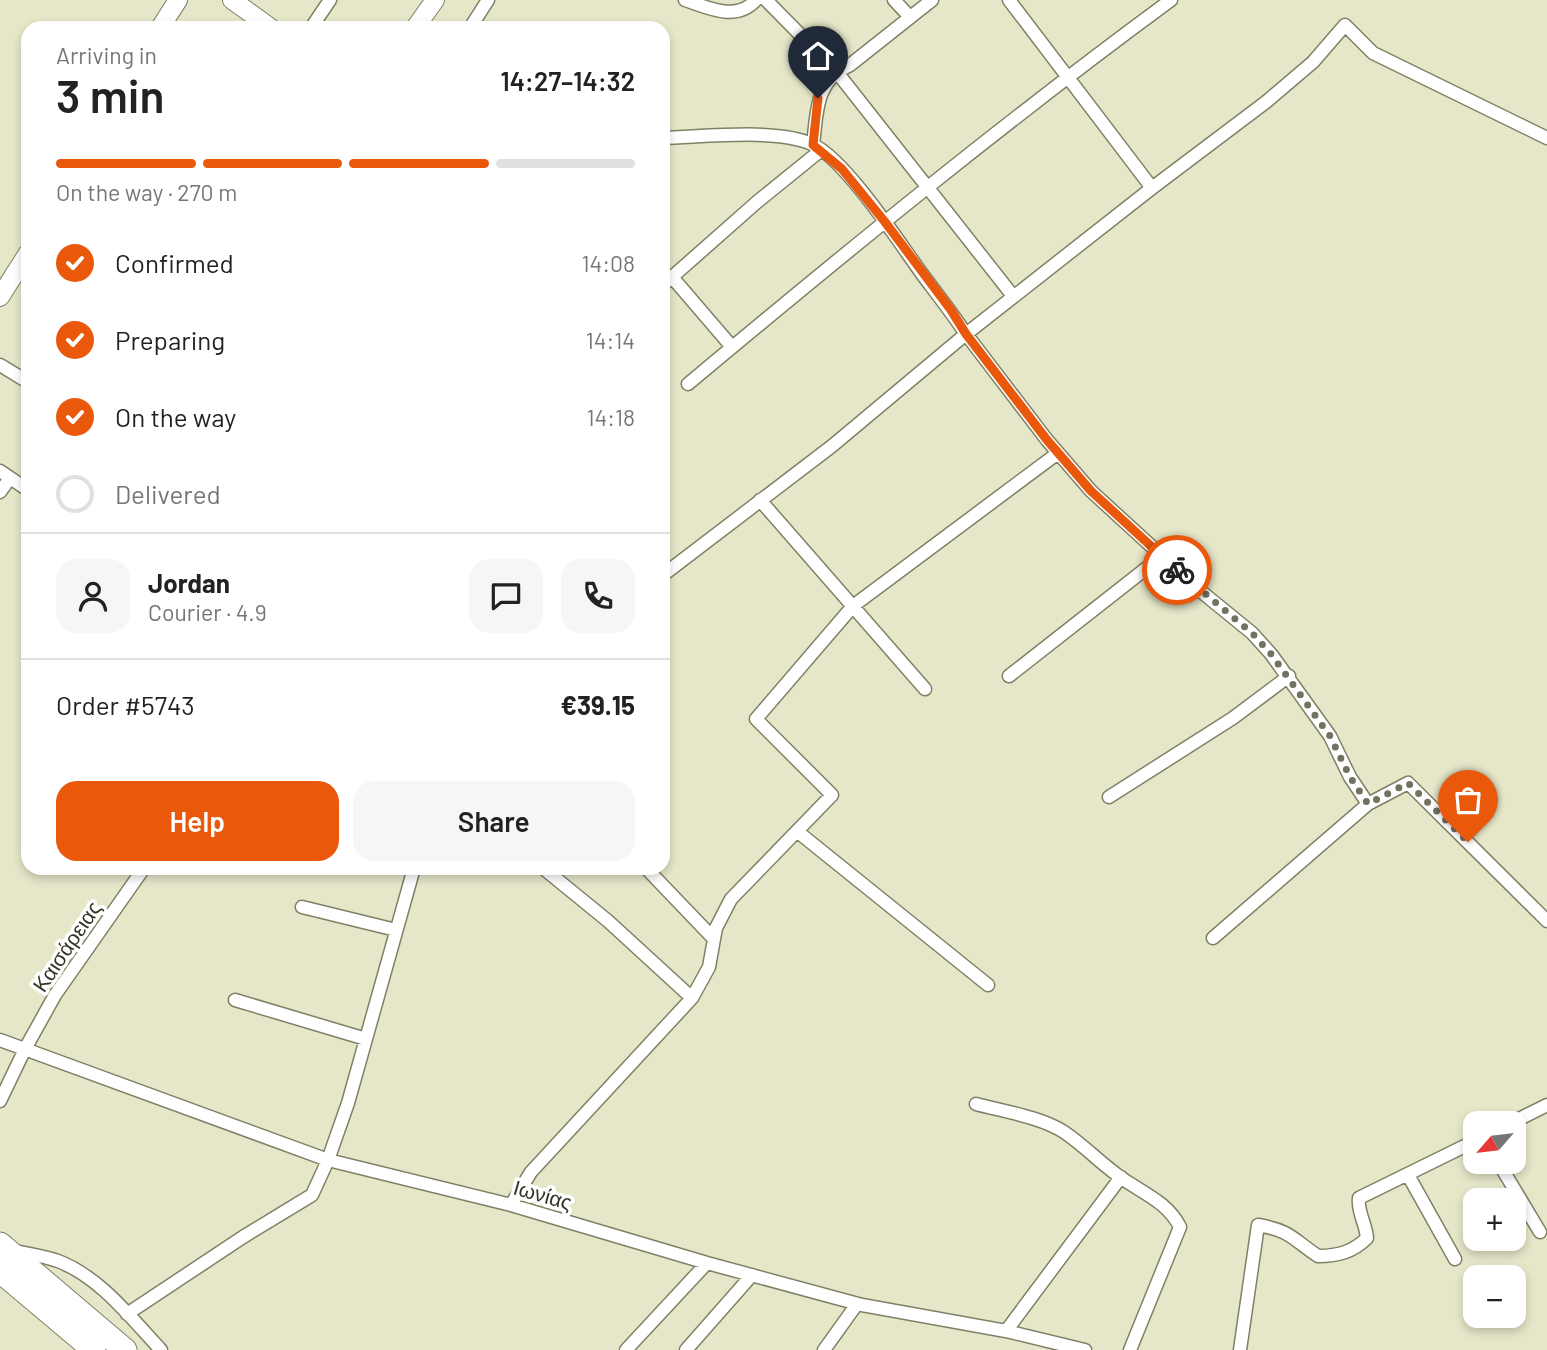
<!DOCTYPE html>
<html lang="en">
<head>
<meta charset="utf-8">
<style>
	:root { --surface:#fff; --page:#f6f6f6; --text:#222; --muted:#767676; --line:#e0e0e0; --accent:#ea580c }
	body { margin:0; font-family:Barlow,sans-serif; background:var(--page); color:var(--text); height:100vh; display:flex; flex-direction:column; font-size:26px; white-space:nowrap }
	* { box-sizing:border-box; margin:0 }
	p { font-size:23px; color:var(--muted) }
	.icon { flex:none; width:38px; height:38px; fill:none; stroke:currentColor; stroke-width:2; stroke-linecap:round; stroke-linejoin:round }
	.map { position:relative; flex:1; overflow:hidden }
	.panel { position:absolute; left:21px; top:21px; width:649px; height:854px; display:flex; flex-direction:column; background:var(--surface); border-radius:21px; box-shadow:0 4px 10px #0003 }
	.panel>* { flex:none }
	.needle { width:46px; rotate:242deg }
	.tools { position:absolute; left:1463px; top:1111px; display:grid; gap:14px }
	.tools a { display:grid; place-items:center; width:63px; height:63px; border-radius:14px; background:var(--surface); box-shadow:0 4px 10px #0003; font-size:35px }
	.pin { position:absolute; display:grid; place-items:center; width:60px; height:60px; color:#fff; margin:-72px -30px; border-radius:50% 50% 50% 0; rotate:-45deg; box-shadow:0 0 7px #0007 }
	.pin .icon { rotate:45deg }
	.courier { position:absolute; display:grid; place-items:center; width:70px; height:70px; margin:-35px; border:5px solid #ea580c; border-radius:50%; background:#fff; color:#222; box-shadow:0 2px 9px #0007 }
	.headline em { font-style:normal; font-weight:600 }
	.headline div { display:flex; flex-direction:column-reverse }
	.headline { display:flex; align-items:center; justify-content:space-between; height:119px; padding:0 35px }
	h1 { font-size:46px; font-weight:600; line-height:52px }
	.bar { display:grid; grid-template-columns:repeat(4,1fr); gap:10px 7px; align-content:center; height:84px; padding:0 35px }
	.bar i { height:9px; border-radius:5px; background:var(--line) }
	.bar .current { background:var(--accent) }
	.bar p { grid-column:span 4 }
	.line { display:flex; align-items:center; gap:18px; padding:0 35px; border-top:2px solid var(--line) }
	.line div { flex:1 }
	.round { display:grid; place-items:center; flex:none; width:74px; height:74px; border-radius:21px; background:var(--page) }
	ol { padding:0 35px; list-style:none }
	li { display:flex; align-items:center; gap:21px; height:77px }
	li p { margin-inline-start:auto }
	li .icon { padding:7px; border-radius:50%; background:var(--accent); color:#fff; stroke-width:4 }
	li:last-child { color:var(--muted) }
	li i { width:38px; height:38px; border:4px solid var(--line); border-radius:50% }
	.action { display:flex; gap:14px; margin-top:auto; padding:14px 35px }
	.action a { flex:1; height:80px; border-radius:21px; background:var(--accent); color:#fff; font-size:28px; font-weight:600; line-height:80px; text-align:center }
	.action a+a { background:var(--page); color:var(--text) }
	.map>svg:first-child { display:block }
</style>
</head>
<body>
<div class="map">
<svg width="1547" height="1350" viewBox="0 0 1547 1350">
	<rect width="100%" height="100%" fill="#e6e6c9"/>
	<g fill="none" stroke-linecap="round" stroke-linejoin="round">
		<defs>
			<path id="street" d="M 685,0 C 709,8 736,22 756,0
				M 766,0 L 836,71 L 1013,296
				M 894,0 L 910,17
				M 1009,0 L 1152,188
				M 311,28 L 330,0
				M 470,28 L 488,0
				M 663,138 C 704,137 776,128 812,144 C 846,160 899,242 922,274 C 937,294 952,313 966,334 L 1152,188 L 1266,102 L 1313,62 L 1345,25 L 1373,53 L 1547,138
				M 813,145 C 817,112 815,80 850,65 L 932,0
				M 672,277 L 732,347
				M 663,285 L 757,202 L 820,151
				M 0,365 L 28,382
				M 688,384 C 846,252 1005,122 1171,0
				M 0,471 L 28,490
				M 0,492 L 10,478
				M 760,500 L 925,689
				M 663,575 L 832,446 L 966,334 L 1047,440 L 1091,491 L 1198,589 L 1252,633 L 1271,654 L 1330,736 L 1350,777 L 1368,804 L 1408,783 L 1547,921
				M 1009,676 L 1162,556
				M 1109,797 L 1233,718 L 1289,676
				M 798,832 L 988,985
				M 543,868 L 608,921 L 692,998
				M 646,868 L 714,939
				M 302,907 L 396,930
				M 1213,938 L 1368,804
				M 235,1000 L 366,1039
				M 0,1040 L 328,1160 L 511,1205 L 707,1263 L 862,1305 L 1006,1331 L 1085,1350
				M 0,1101 L 25,1049 L 55,995 L 144,868
				M 976,1104 C 1002,1111 1041,1117 1064,1132 C 1085,1146 1102,1165 1123,1179 C 1145,1194 1168,1203 1180,1227 L 1130,1350
				M 1509,1124 L 1547,1105
				M 1498,1162 L 1540,1232
				M 1408,1175 L 1455,1259
				M 511,1205 L 531,1172 L 692,998 L 709,967 L 716,928 L 731,899 L 832,795 L 756,719 L 853,606 L 1058,453
				M 15,1251 C 29,1254 44,1256 58,1261 C 100,1277 131,1318 161,1350
				M 127,1314 L 243,1237 L 312,1195 L 328,1160 L 348,1103 L 414,868
				M 1006,1331 L 1121,1177
				M 626,1350 L 707,1263
				M 686,1350 L 752,1275
				M 824,1350 L 857,1304
				M 1240,1350 L 1258,1225 C 1292,1231 1292,1239 1318,1256 C 1338,1256 1353,1252 1367,1238 C 1366,1224 1357,1211 1359,1198 L 1475,1141"/>
			<path id="secondary" d="M 232,0 L 271,28
				M 160,28 L 178,0
				M 415,28 L 435,0
				M 0,297 L 28,253"/>
			<path id="highway" d="M 0,1244 L 125,1350
				M 0,1271 L 94,1350"/>
		</defs>
		<use href="#street" stroke="#808066" stroke-width="15"/>
		<use href="#secondary" stroke="#808066" stroke-width="20"/>
		<use href="#highway" stroke="#808066" stroke-width="25"/>
		<use href="#street" stroke="#fff" stroke-width="12"/>
		<use href="#secondary" stroke="#fff" stroke-width="18"/>
		<use href="#highway" stroke="#fff" stroke-width="23"/>
	</g>
	<g fill="none" stroke-linecap="round" stroke-linejoin="round">
		<path stroke="#727261" stroke-width="7" stroke-dasharray="0 12.6" d="M 1177,570 L 1252,633 L 1271,654 L 1330,736 L 1350,777 L 1368,804 L 1408,783 L 1468,842"/>
		<path stroke="#ea580c" stroke-width="9" d="M 818,98 L 813,145 L 842,169 L 885,222 L 951,310 L 966,334 L 1047,440 L 1091,491 L 1177,570"/>
	</g>
	<g text-anchor="middle" dominant-baseline="central" stroke-width="7" stroke-linejoin="round" paint-order="stroke">
		<g font-size="21" fill="#343429" stroke="#fff">
			<text transform="translate(66 946) rotate(-56)">Καισάρειας</text>
			<text transform="translate(543 1194) rotate(16)">Ιωνίας</text>
		</g>
	</g>
</svg>
<div class="tools">
<a><svg class="needle" viewBox="-14 -14 28 28"><path d="M0-13l5 13h-10z" fill="#e53935"/><path d="M0 13l5-13h-10z" fill="#767676"/></svg></a>
<a>+</a>
<a>−</a>
</div>
<div class="pin" style="left:1468px;top:842px;background:#ea580c"><svg class="icon" aria-label="bag" viewBox="0 0 24 24"><path d="M5 8h14l-1 12H6zM9 8a3 3 0 0 1 6 0"/></svg></div>
<div class="pin" style="left:818px;top:98px;background:#1f2937"><svg class="icon" aria-label="home" viewBox="0 0 24 24"><path d="M3 11l9-7 9 7M6 9v11h12V9"/></svg></div>
<div class="courier" style="left:1177px;top:570px"><svg class="icon" aria-label="bike" viewBox="0 0 24 24"><circle cx="6" cy="16" r="4"/><circle cx="18" cy="16" r="4"/><path d="M6 16l4-8h5l3 8M10 8l3 8H6M13 5h3"/></svg></div>
<section class="panel">
<div class="headline"><div><h1>3 min</h1><p>Arriving in</p></div><em>14:27–14:32</em></div>
<div class="bar"><i class="current"></i><i class="current"></i><i class="current"></i><i></i><p>On the way · 270 m</p></div>
<ol>
<li><svg class="icon" aria-label="check" viewBox="0 0 24 24"><path d="M5 12l5 5 9-10"/></svg>Confirmed<p>14:08</p></li>
<li><svg class="icon" aria-label="check" viewBox="0 0 24 24"><path d="M5 12l5 5 9-10"/></svg>Preparing<p>14:14</p></li>
<li><svg class="icon" aria-label="check" viewBox="0 0 24 24"><path d="M5 12l5 5 9-10"/></svg>On the way<p>14:18</p></li>
<li><i></i>Delivered</li>
</ol>
<div class="line" style="height:126px"><a class="round"><svg class="icon" aria-label="person" viewBox="0 0 24 24"><circle cx="12" cy="8" r="4"/><path d="M4 21q1-7 8-7t8 7"/></svg></a><div><b>Jordan</b><p>Courier · 4.9</p></div><a class="round"><svg class="icon" aria-label="chat" viewBox="0 0 24 24"><path d="M4 5h16v11H9l-5 4z"/></svg></a><a class="round"><svg class="icon" aria-label="phone" viewBox="0 0 24 24"><path d="M5 4h4l2 5-3 2q2 4 5 5l2-3 5 2v4C11 20 4 13 5 4z"/></svg></a></div>
<div class="line" style="height:91px"><div>Order #5743</div><b>€39.15</b></div>
<div class="action"><a>Help</a><a>Share</a></div>
</section>
</div>
</body>
</html>
